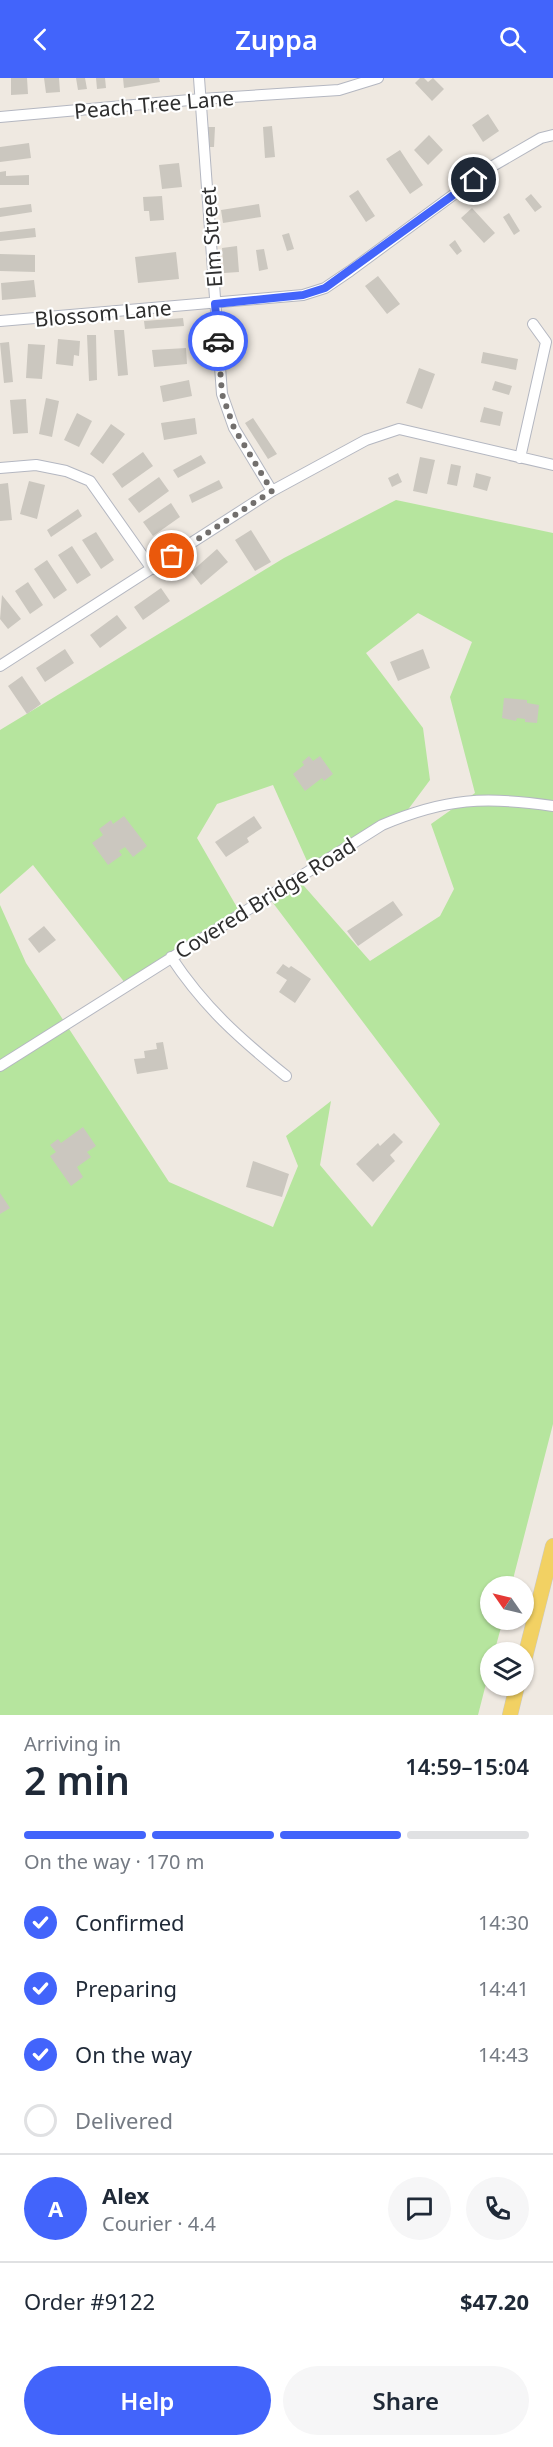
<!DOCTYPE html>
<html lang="en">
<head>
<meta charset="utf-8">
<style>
	:root { --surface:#fff; --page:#f6f6f7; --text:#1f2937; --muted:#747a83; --line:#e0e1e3; --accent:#4264fb }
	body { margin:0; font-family:"Noto Sans",sans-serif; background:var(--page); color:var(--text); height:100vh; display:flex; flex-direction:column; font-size:22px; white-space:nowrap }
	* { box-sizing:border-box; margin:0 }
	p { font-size:20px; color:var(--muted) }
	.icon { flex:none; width:33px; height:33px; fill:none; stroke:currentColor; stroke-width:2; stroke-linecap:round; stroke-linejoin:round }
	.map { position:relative; height:1637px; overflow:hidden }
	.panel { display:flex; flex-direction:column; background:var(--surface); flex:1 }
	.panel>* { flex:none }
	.needle { width:39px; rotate:304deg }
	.buttons { position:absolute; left:480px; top:1498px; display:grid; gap:12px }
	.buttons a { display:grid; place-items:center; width:54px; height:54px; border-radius:50%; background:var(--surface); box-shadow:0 2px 4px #0004; font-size:30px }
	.pin { position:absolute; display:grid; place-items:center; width:51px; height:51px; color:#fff; margin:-26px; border:3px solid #fff; border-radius:50%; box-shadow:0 2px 6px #0007 }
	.courier { position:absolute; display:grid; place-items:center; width:60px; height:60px; margin:-30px; border:4px solid #4264fb; border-radius:50%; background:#fff; color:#222; box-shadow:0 2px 8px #0007 }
	.headline em { font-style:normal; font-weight:600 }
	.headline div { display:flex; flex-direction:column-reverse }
	.headline { display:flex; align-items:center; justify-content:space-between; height:102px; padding:0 24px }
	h1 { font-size:39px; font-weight:600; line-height:45px }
	.bar { display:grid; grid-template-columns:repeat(4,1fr); gap:9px 6px; align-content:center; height:72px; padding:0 24px }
	.bar i { height:8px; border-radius:4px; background:var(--line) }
	.bar .active { background:var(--accent) }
	.bar p { grid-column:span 4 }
	.line { display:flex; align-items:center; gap:15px; padding:0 24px; border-top:2px solid var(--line) }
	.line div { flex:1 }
	.round { display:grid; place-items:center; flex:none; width:63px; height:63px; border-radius:32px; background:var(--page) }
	ol { padding:0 24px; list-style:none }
	li { display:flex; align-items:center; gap:18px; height:66px }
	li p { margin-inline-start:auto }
	li .icon { padding:6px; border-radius:50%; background:var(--accent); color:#fff; stroke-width:4 }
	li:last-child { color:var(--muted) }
	li i { width:33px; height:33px; border:3px solid var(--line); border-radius:50% }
	.cta { display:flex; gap:12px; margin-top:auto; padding:12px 24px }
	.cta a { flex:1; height:69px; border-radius:36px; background:var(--accent); color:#fff; font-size:24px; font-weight:600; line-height:69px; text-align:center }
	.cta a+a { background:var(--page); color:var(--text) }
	header { display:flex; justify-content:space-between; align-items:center; height:78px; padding:0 24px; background:var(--accent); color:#fff; font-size:27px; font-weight:600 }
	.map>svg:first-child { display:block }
</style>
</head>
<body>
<header><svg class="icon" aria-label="back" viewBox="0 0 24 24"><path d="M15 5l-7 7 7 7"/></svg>Zuppa<svg class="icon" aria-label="search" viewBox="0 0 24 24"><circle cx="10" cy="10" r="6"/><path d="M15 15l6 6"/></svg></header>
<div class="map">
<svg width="553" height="1637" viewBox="0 0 553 1637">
	<rect width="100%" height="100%" fill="#efe9e1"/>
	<path fill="#b6e59e" d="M 396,422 L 553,455 L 553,1346 L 511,1509 L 490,1509 L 490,1542 L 503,1542 L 494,1575 L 490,1575 L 490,1590 L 478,1637 L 0,1637 L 0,827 L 26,885 L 169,1104 L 273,1149 L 298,1088 L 286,1058 L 331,1023 L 320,1087 L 372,1149 L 440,1046 L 267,817 L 297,800 L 370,883 L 440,838 L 454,811 L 431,746 L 475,715 L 450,619 L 472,564 L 418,535 L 366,575 L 423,650 L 430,702 L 404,737 L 311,792 L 273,707 L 217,726 L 197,760 L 238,831 L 125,905 L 33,787 L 0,816 L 0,652 L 284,480 Z"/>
	<path fill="#cbc7bf" d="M 11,0 L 27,0 L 28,16 L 11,17 Z
		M 44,0 L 59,0 L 60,14 L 46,15 Z
		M 76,0 L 85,0 L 87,11 L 78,12 Z
		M 96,0 L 105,0 L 106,10 L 97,11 Z
		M 123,0 L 159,0 L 160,4 L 124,10 Z
		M 420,0 L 424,0 L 428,4 L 433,0 L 444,11 L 432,23 L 415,5 Z
		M 488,36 L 499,53 L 483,64 L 472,47 Z
		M 272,48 L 275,79 L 265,80 L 263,49 Z
		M 206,49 L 215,49 L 214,69 L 206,69 Z
		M 429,57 L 443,72 L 428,87 L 414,72 Z
		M 29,65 L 31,80 L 0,84 L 0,69 Z
		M 400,72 L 423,107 L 410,116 L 386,81 Z
		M 179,85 L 182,109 L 162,111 L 159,87 Z
		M 6,93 L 6,98 L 29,97 L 29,107 L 0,107 L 0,94 Z
		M 358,112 L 375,138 L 366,144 L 349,118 Z
		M 531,116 L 542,129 L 535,134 L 525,121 Z
		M 162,118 L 164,142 L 150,143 L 149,133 L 144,133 L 143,119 Z
		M 31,126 L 32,134 L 0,139 L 0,130 Z
		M 259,126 L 261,139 L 223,145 L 221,132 Z
		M 472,130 L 495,155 L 484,165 L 461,140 Z
		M 509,135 L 520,153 L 514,157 L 503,139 Z
		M 35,150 L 36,159 L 0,163 L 0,154 Z
		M 289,155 L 294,171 L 287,173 L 282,157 Z
		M 455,162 L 462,173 L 457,177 L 449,167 Z
		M 237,168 L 239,194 L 224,195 L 222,170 Z
		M 264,171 L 268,191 L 259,193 L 256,172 Z
		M 176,174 L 179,201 L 138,205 L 135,179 Z
		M 0,176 L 35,177 L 35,194 L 0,193 Z
		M 378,198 L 400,226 L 387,236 L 365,208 Z
		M 34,202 L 36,219 L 2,222 L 1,205 Z
		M 183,240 L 184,248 L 145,251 L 144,243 Z
		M 114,252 L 124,252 L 128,297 L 118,298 Z
		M 87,257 L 96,257 L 97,302 L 89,303 Z
		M 58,261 L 80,263 L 79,278 L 74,277 L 73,288 L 56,286 Z
		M 9,264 L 13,304 L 4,305 L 0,265 Z
		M 28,266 L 45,267 L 42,301 L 26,300 Z
		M 186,270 L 187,286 L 154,289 L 152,272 Z
		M 483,274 L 518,281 L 516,292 L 481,285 Z
		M 419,290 L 435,296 L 422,331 L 406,325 Z
		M 189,302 L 192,318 L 163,324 L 160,308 Z
		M 495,303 L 512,308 L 509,317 L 492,312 Z
		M 46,320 L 59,323 L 52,359 L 39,356 Z
		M 26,321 L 28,355 L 13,356 L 10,322 Z
		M 484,329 L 503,334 L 500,348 L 480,344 Z
		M 77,335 L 92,343 L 79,369 L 64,362 Z
		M 195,340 L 197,356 L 164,362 L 161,345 Z
		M 253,340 L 277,376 L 268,381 L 245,345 Z
		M 111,346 L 125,356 L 103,386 L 90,376 Z
		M 143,374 L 153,388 L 122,410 L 112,396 Z
		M 201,377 L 206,385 L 178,400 L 173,392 Z
		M 420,379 L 435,382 L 427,416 L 413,413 Z
		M 451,386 L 461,388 L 457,408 L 447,406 Z
		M 398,395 L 402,404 L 392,409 L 388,400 Z
		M 476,395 L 491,399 L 487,413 L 473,409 Z
		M 159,399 L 169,413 L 139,435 L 128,421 Z
		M 219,402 L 223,410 L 192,425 L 189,417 Z
		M 29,403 L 45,407 L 37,441 L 20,436 Z
		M 8,405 L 12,442 L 0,443 L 0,406 Z
		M 171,425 L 180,439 L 153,458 L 143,444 Z
		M 78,431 L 82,438 L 51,459 L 47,452 Z
		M 251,452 L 271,484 L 255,493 L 235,462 Z
		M 96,454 L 114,482 L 101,491 L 82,462 Z
		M 72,468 L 91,497 L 77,506 L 58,477 Z
		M 217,471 L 228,484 L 201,507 L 191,494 Z
		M 47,482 L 67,512 L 54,521 L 34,491 Z
		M 28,504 L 43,527 L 30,536 L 15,513 Z
		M 161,510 L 170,523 L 143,542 L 134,529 Z
		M 2,517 L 21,541 L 8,551 L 0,541 Z
		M 117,537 L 127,550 L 100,570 L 90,557 Z
		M 65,571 L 74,585 L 45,604 L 36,590 Z
		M 423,571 L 430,590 L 398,603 L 390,584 Z
		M 22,598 L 41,626 L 27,636 L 8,608 Z
		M 504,620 L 527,622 L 527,625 L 539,627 L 537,645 L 525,644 L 525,641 L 517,640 L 516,643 L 502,640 Z
		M 309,678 L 313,683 L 320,678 L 333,696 L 324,703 L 322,700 L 305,713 L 293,696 L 304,687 L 302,684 Z
		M 124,738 L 147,768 L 133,779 L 125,769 L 119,773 L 122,777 L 108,787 L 92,765 L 103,757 L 99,751 L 111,742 L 113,746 Z
		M 254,738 L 262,750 L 247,760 L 249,764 L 226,779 L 215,764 Z
		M 393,823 L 403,837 L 358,868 L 347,853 Z
		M 44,848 L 56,862 L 39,875 L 28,861 Z
		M 283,886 L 289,890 L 291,888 L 311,901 L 295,925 L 279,914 L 287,902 L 276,895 Z
		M 163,964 L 168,991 L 137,996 L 134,981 L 145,980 L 144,973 L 157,971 L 156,965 Z
		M 83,1049 L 96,1068 L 87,1074 L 91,1079 L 77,1089 L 83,1099 L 71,1108 L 50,1078 L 56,1074 L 50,1067 L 58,1061 L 61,1065 Z
		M 394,1055 L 403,1064 L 390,1077 L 395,1083 L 373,1104 L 356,1086 L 378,1065 L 380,1068 Z
		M 253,1083 L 289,1096 L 282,1119 L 246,1109 Z
		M 0,1115 L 10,1130 L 0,1136 Z"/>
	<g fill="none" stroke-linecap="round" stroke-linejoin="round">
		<defs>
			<path id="street" d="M 199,0 L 222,316 L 234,350 L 272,413
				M 0,39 L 201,21 L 339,12 L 378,0
				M 0,243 L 303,217 L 325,210 L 350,193 L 491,89 L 541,60 L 553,57
				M 520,380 L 546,264 L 533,246
				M 0,390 L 36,387 L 66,393 L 90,403 L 152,491
				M 0,588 L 272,413 L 366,362 L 399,351 L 553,387
				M 171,879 C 204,929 239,960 286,998
				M 0,988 L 382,747 C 446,720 485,718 553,728"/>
			<path id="primary" d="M 524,1583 L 553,1468
				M 510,1637 L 517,1608"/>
		</defs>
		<use href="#street" stroke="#b4b7c1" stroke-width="12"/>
		<use href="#primary" stroke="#c9c9c9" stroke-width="16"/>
		<use href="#street" stroke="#fff" stroke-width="10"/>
		<use href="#primary" stroke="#f2d163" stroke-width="15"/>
	</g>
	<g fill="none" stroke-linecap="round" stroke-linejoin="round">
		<path stroke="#726f6d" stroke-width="6" stroke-dasharray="0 10.8" d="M 172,478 L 272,413 L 234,350 L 222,316 L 218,263"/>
		<path stroke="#4264fb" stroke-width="8" d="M 218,263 L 215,226 L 303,217 L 325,210 L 474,102"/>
	</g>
	<g text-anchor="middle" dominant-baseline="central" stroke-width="4.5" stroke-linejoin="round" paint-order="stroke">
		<g font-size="21" fill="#2e2e2e" stroke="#fff">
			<text transform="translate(154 26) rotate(-5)">Peach Tree Lane</text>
			<text transform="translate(211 159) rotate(-94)">Elm Street</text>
			<text transform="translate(103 235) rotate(-5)">Blossom Lane</text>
			<text transform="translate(265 820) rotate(-32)">Covered Bridge Road</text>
		</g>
	</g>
</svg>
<div class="buttons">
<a><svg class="needle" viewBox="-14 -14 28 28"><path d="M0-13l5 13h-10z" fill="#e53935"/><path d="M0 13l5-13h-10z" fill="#747a83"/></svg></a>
<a><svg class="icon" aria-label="layers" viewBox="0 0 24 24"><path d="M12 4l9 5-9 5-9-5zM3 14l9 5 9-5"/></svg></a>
</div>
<div class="pin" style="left:172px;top:478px;background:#ea580c"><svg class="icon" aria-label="bag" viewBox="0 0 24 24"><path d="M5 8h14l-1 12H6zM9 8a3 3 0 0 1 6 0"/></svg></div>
<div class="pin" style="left:474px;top:102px;background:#1f2937"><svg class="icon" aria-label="home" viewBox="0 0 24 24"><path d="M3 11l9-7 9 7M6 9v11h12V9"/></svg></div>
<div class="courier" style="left:218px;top:263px"><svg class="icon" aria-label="car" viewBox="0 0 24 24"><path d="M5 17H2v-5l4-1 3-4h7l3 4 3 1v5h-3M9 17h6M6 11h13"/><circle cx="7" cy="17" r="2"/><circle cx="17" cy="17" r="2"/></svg></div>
</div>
<section class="panel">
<div class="headline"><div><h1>2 min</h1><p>Arriving in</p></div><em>14:59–15:04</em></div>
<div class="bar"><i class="active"></i><i class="active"></i><i class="active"></i><i></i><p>On the way · 170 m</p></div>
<ol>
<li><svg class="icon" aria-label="check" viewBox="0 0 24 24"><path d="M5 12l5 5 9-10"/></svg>Confirmed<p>14:30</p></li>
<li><svg class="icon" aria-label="check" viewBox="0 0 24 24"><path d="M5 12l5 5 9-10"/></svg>Preparing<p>14:41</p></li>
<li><svg class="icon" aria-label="check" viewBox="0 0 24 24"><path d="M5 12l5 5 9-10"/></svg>On the way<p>14:43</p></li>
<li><i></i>Delivered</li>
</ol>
<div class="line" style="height:108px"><b class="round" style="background:var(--accent);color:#fff">A</b><div><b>Alex</b><p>Courier · 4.4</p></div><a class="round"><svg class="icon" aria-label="chat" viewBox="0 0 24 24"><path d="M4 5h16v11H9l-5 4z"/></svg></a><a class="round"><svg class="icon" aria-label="phone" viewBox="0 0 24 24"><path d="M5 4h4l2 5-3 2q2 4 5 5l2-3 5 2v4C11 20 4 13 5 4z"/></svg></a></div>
<div class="line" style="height:78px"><div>Order #9122</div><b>$47.20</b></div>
<div class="cta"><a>Help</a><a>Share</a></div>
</section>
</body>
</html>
